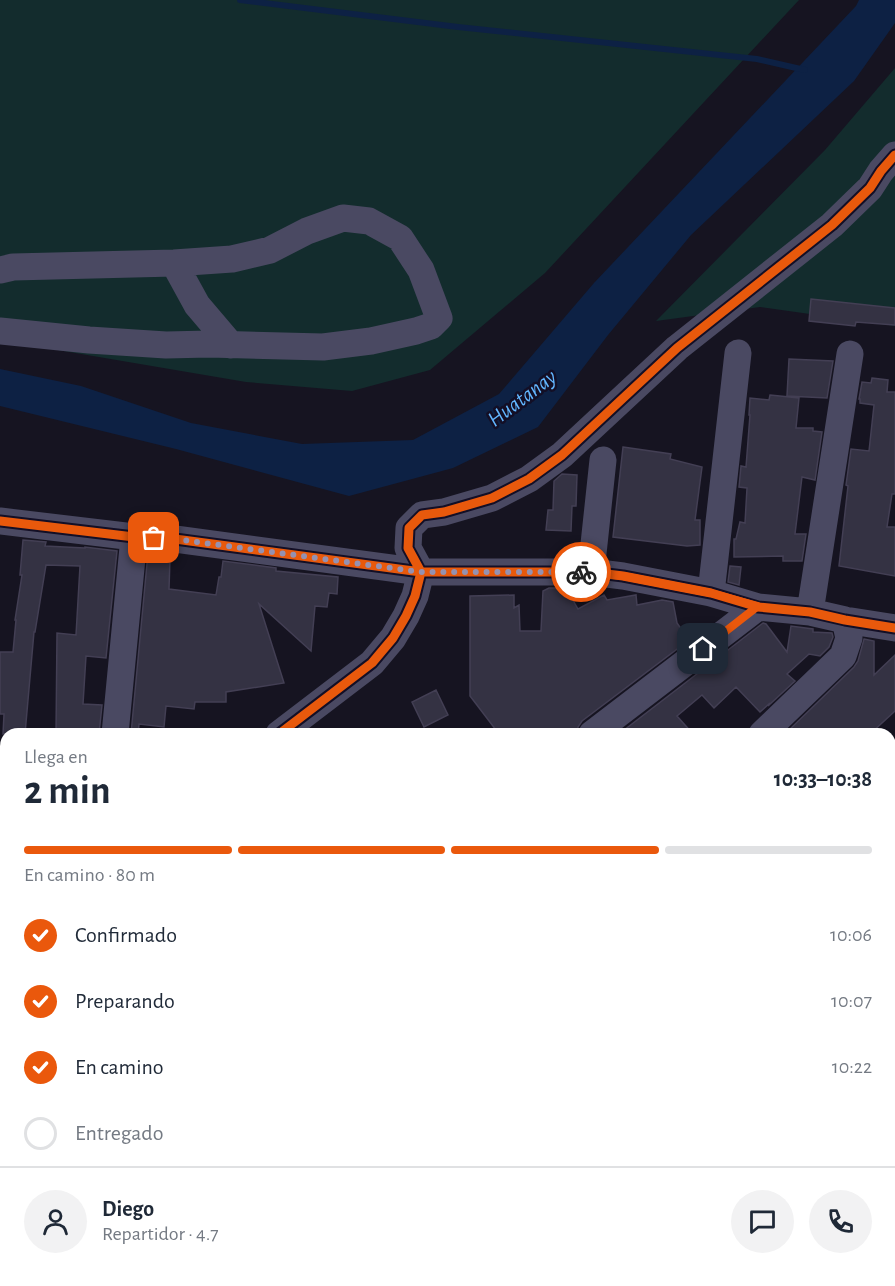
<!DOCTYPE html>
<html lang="es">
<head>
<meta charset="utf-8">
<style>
	:root { --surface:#fff; --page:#f2f2f3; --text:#1f2937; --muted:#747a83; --line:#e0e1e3; --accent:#ea580c }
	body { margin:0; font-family:"Alegreya Sans",sans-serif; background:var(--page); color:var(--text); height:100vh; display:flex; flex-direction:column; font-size:22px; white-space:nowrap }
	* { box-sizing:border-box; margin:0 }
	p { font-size:20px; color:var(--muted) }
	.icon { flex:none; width:33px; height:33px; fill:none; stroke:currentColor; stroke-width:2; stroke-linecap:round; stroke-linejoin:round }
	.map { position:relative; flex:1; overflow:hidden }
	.details { position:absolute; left:0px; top:728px; width:896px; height:560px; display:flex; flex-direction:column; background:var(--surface); border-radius:18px 18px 0 0; box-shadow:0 2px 4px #0004 }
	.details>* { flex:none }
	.pin { position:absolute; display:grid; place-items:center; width:51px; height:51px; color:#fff; margin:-26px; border-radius:12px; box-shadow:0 3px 9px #0006 }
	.courier { position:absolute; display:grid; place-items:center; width:60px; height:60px; margin:-30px; border:4px solid #ea580c; border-radius:50%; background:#fff; color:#222; box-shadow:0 2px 8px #0007 }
	.overview em { font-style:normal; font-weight:700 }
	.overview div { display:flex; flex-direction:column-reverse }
	.overview { display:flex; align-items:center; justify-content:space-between; height:102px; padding:0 24px }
	h1 { font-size:39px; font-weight:700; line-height:45px }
	.bar { display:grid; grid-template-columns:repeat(4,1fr); gap:9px 6px; align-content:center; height:72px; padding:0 24px }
	.bar i { height:8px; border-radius:4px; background:var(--line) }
	.bar .current { background:var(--accent) }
	.bar p { grid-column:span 4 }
	.line { display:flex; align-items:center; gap:15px; padding:0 24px; border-top:2px solid var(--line) }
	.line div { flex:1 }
	.round { display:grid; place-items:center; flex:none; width:63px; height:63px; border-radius:32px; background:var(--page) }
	ol { padding:0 24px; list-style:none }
	li { display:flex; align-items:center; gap:18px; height:66px }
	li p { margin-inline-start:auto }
	li .icon { padding:6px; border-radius:50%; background:var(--accent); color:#fff; stroke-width:4 }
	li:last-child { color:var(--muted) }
	li i { width:33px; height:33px; border:3px solid var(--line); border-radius:50% }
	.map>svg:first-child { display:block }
</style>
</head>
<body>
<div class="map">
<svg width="895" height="1286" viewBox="0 0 895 1286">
	<rect width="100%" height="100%" fill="#161421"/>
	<path fill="#132c2d" d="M 0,0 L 799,0 L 545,273 L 430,370 L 352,391 L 246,382 L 40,347 L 0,342 Z
		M 895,68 L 895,326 L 760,307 L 656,321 L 825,150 Z"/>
	<path fill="#0d2144" d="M 859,0 L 895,0 L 895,23 L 854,81 L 691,235 L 608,335 L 538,427 L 453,468 L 349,496 L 176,449 L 0,406 L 0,369 L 81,386 L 191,423 L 302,444 L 413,440 L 499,394 L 594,283 L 856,6 Z"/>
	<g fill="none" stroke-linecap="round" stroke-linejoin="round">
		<path stroke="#0d2144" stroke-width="6" d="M 240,0 L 458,27 L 757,59 L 805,70"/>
	</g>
	<path fill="#343243" stroke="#433f54" stroke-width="1.5" d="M 811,299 L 895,308 L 895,325 L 856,322 L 855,326 L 809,321 Z
		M 789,359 L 833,361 L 827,398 L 787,396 Z
		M 872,378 L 888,380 L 887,392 L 895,392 L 895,494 L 892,494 L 887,527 L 895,527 L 895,576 L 839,566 L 848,486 L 846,485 L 851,449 L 869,451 L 874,405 L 860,403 L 860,399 L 859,399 L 862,382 L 871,383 Z
		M 770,395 L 799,398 L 796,428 L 813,428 L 813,431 L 822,432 L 815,480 L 802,477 L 795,534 L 806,534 L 802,561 L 783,561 L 783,556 L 734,557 L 734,539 L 736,539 L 740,522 L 745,523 L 747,488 L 739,487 L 741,466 L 746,467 L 750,415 L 749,415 L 750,398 L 769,400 Z
		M 623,447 L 671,454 L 670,459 L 702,467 L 695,520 L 700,520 L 700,545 L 687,546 L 613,537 Z
		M 562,474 L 577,475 L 576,506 L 572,506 L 571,531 L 546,530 L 548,510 L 553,510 L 554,481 Z
		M 23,540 L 46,542 L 45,546 L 85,548 L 85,547 L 117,551 L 106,658 L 86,656 L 83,704 L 102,705 L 99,734 L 56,734 L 57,633 L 76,635 L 80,566 L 46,565 L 35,632 L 34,632 L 25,734 L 3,734 L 4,714 L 0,714 L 0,652 L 13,652 L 16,620 L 15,620 L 22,575 L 20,575 Z
		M 148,553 L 169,554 L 168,559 L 170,559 L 169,589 L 216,595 L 219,577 L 221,577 L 223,561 L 276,568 L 276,571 L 338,577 L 337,594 L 329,593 L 327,607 L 315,606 L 311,651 L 259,604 L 284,683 L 226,692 L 226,702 L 195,702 L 194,709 L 166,706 L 164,727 L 139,724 L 138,734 L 131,734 Z
		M 730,566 L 741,567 L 739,585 L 728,582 Z
		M 549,588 L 566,588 L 578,609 L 604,595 L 607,600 L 636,595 L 637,605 L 662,600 L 673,602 L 677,623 L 689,640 L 582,721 L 578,727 L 577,734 L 499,734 L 470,696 L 470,596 L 514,595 L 514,608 L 519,605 L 520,631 L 541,631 L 543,591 Z
		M 763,623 L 766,624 L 787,652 L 791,626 L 813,629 L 813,632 L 832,633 L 833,637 L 829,647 L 820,656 L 809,654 L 787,674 L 795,681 L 769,705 L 769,704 L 760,712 L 736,687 L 714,708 L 702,695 L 677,716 L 693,734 L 619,734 Z
		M 864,639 L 874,641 L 874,675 L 895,655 L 895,711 L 870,734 L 793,734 L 790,729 L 854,667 L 858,661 Z
		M 436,690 L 448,715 L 424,727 L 412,702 Z"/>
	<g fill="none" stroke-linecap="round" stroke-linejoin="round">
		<path stroke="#4a4962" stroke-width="27" d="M 174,263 L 197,305 L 231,345
			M 0,270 L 13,267 L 174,263 L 232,259 L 270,250 L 307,231 L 343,218 L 369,221 L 400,238 L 421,270 L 439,318 L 431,326 L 416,331 L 371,341 L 323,347 L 209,344 L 166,345 L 89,340 L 0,331
			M 0,521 L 134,537 L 175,539 L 421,572 L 591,572 L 623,576 L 711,593 L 758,607 L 810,612 L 845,620 L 895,628
			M 591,572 L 603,460
			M 711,593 L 738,353
			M 810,612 L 850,354
			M 115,734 L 134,537
			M 279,734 L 372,663 L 393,638 L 406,616 L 415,596 L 421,572 L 408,548 L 409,528 L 422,515 L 444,512 L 492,498 L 529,479 L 562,455 L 677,348 L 832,225 L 870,188 L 881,171 L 895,155
			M 592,734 L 758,607
			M 762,734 L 843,656 L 849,638 L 845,620
			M 0,788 L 6,788
			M 890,815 L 895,808
			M 890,915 L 895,915
			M 0,952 L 6,951
			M 0,1029 L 6,1028
			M 890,1162 L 895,1162
			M 0,1176 L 6,1176
			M 890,1265 L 895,1265
			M 0,1281 L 109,1281
			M 378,1281 L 378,1286"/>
		<path stroke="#67516a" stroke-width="33" d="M 890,1183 L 895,1183
			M 0,1197 L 6,1197
			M 890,1215 L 895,1215
			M 0,1227 L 6,1227"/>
		<path stroke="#43596b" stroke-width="4.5" stroke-dasharray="9 8" stroke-linecap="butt" d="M 890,1233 L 895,1233
			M 0,1244 L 6,1244"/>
		<defs>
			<path id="cycleway" d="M 0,521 L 134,537 L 175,539 L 421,572 L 591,572 L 623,576 L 711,593 L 758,607 L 810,612 L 845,620 L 895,628
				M 279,734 L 372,663 L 393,638 L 406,616 L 415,596 L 421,572 L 408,548 L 409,528 L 422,515 L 444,512 L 492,498 L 529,479 L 562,455 L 677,348 L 832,225 L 870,188 L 881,171 L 895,155"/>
		</defs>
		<use href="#cycleway" stroke="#130f26" stroke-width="13"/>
		<use href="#cycleway" stroke="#e8590c" stroke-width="9"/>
	</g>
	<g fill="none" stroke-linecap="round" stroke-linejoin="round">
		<path stroke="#9591b1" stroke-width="6" stroke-dasharray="0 10.8" d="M 154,538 L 175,539 L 421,572 L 581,572"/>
		<path stroke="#ea580c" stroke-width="8" d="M 581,572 L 623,576 L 711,593 L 758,606 L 703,649"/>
	</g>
	<g text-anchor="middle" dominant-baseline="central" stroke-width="5" stroke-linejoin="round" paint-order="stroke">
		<g font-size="22" font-style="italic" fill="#62b6ff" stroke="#130f26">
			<text transform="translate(522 398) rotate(-37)">Huatanay</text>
		</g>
	</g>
</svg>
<div class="pin" style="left:154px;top:538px;background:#ea580c"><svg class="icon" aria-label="bag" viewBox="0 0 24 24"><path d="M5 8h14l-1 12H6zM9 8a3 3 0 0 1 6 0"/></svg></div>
<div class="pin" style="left:703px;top:649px;background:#1f2937"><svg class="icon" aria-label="home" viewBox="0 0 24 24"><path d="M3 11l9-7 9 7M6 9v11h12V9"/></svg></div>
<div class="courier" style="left:581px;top:572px"><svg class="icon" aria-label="bike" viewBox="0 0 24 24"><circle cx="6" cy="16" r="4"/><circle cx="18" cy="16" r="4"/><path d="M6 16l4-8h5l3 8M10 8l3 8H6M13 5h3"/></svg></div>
<section class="details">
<div class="overview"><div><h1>2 min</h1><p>Llega en</p></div><em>10:33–10:38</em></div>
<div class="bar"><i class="current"></i><i class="current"></i><i class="current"></i><i></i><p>En camino · 80 m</p></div>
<ol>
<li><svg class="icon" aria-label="check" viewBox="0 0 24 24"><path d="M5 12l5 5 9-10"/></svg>Confirmado<p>10:06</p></li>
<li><svg class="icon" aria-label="check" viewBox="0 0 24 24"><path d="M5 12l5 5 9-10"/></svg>Preparando<p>10:07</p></li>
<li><svg class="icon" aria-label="check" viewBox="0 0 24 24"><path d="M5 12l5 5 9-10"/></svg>En camino<p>10:22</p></li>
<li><i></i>Entregado</li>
</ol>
<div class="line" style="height:108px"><a class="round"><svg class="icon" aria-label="person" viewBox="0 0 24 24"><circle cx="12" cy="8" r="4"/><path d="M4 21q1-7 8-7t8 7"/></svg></a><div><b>Diego</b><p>Repartidor · 4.7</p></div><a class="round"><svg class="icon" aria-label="chat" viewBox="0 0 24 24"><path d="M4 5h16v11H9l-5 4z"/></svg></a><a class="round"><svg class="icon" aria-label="phone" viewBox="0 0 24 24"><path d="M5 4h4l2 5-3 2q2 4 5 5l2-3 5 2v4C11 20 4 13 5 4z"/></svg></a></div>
</section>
</div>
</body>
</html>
